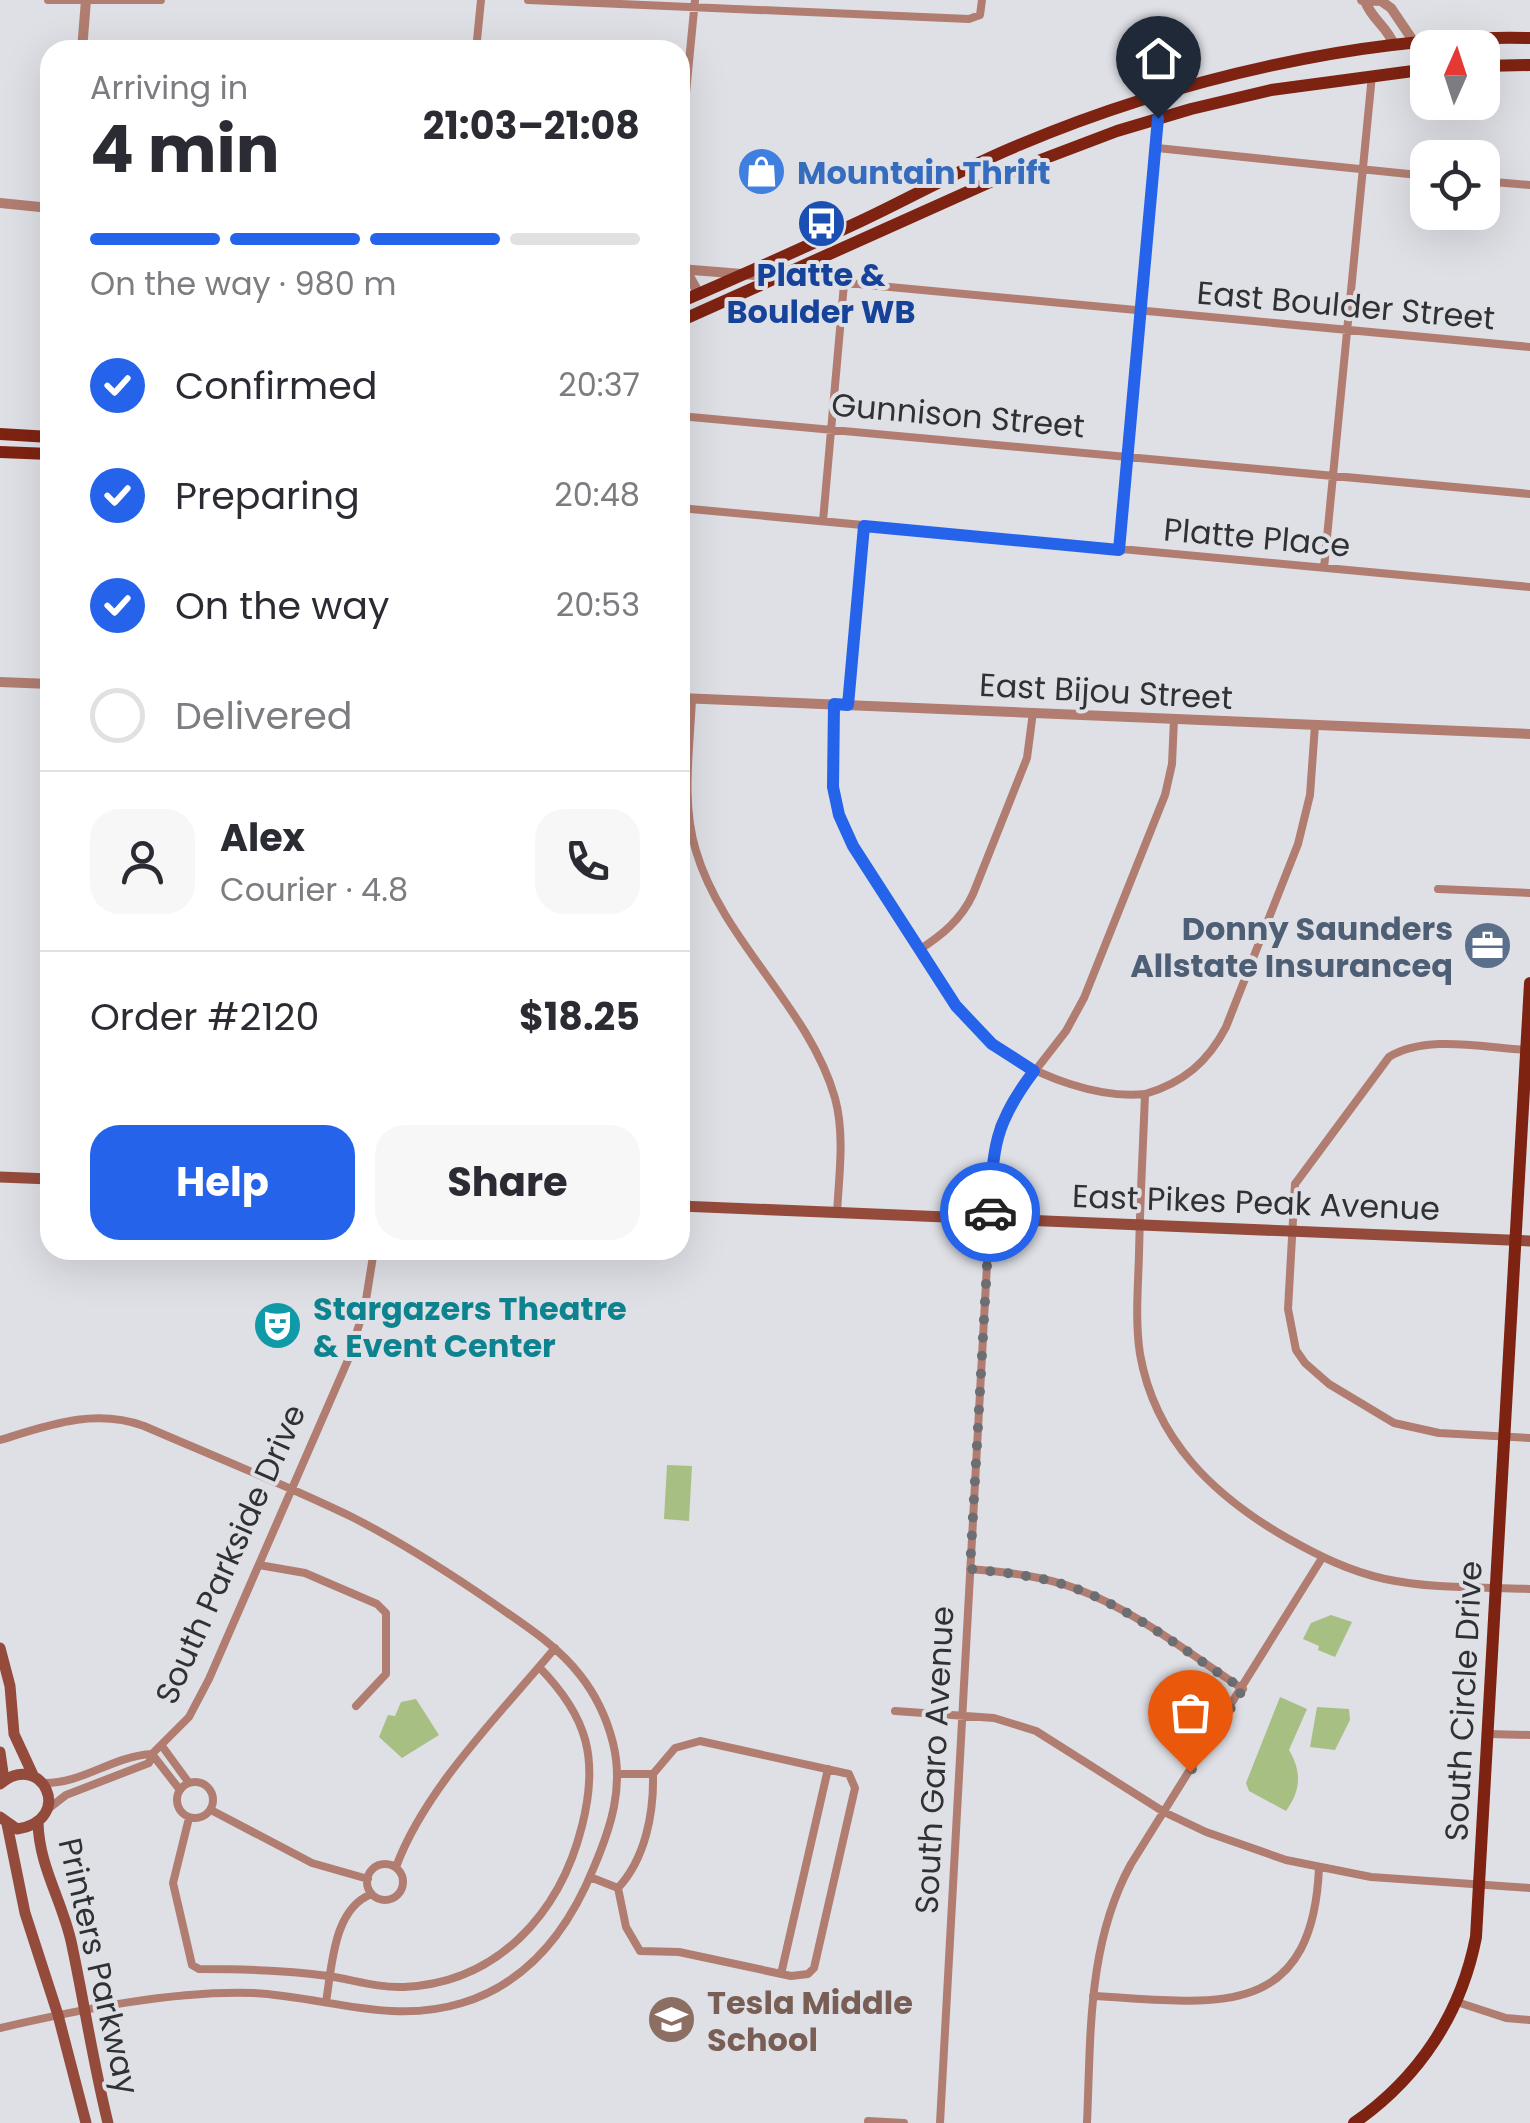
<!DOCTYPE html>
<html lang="en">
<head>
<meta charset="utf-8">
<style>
	:root { --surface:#fff; --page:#f7f7f7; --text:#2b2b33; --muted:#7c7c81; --line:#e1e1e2; --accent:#2563eb }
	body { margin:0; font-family:Poppins,sans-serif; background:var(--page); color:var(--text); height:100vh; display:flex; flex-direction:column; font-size:38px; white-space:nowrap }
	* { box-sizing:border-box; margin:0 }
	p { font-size:32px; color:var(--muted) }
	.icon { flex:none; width:55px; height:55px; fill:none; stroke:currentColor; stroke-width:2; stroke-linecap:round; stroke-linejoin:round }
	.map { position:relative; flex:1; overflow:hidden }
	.drawer { position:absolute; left:40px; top:40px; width:650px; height:1220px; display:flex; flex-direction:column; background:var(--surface); border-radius:30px; box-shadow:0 10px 40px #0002 }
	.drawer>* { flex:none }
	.needle { width:65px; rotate:3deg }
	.tools { position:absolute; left:1410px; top:30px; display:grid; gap:20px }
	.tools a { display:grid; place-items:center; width:90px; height:90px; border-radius:20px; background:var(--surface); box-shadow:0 10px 40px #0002; font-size:50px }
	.pin { position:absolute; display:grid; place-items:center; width:85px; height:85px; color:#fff; margin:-102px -42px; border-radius:50% 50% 50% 0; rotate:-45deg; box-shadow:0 0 10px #0007 }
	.pin .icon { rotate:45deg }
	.courier { position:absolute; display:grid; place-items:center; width:100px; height:100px; margin:-50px; border:8px solid #2563eb; border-radius:50%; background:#fff; color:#222; box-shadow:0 2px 12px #0007 }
	.head em { font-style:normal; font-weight:700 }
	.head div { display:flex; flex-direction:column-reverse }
	.head { display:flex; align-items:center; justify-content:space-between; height:170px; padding:0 50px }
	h1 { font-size:65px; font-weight:700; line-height:75px }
	.bar { display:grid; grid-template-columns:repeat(4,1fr); gap:15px 10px; align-content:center; height:120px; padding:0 50px }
	.bar i { height:12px; border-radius:8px; background:var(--line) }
	.bar .on { background:var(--accent) }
	.bar p { grid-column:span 4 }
	.line { display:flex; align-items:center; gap:25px; padding:0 50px; border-top:2px solid var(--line) }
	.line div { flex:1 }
	.round { display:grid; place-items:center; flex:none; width:105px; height:105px; border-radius:30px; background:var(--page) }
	ol { padding:0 50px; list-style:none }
	li { display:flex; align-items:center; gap:30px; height:110px }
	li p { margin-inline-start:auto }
	li .icon { padding:10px; border-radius:50%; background:var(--accent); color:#fff; stroke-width:4 }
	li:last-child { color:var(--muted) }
	li i { width:55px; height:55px; border:5px solid var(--line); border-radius:50% }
	.action { display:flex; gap:20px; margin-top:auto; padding:20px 50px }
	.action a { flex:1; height:115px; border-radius:30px; background:var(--accent); color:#fff; font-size:40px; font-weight:700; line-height:115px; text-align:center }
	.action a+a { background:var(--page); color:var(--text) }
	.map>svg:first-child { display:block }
</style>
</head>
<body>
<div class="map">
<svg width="1530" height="2123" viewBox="0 0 1530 2123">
	<rect width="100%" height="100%" fill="#dee0e6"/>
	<path fill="#a8bf84" d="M 667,1465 L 692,1466 L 689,1521 L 664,1519 Z
		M 1331,1615 L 1352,1622 L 1335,1657 L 1318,1650 L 1319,1646 L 1303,1639 L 1311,1623 Z
		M 1280,1697 L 1307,1709 L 1289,1750 C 1302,1772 1301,1790 1286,1811 L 1249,1791 L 1246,1783 Z
		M 416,1699 L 439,1735 L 402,1758 L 379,1737 L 388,1715 L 395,1716 L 401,1702 Z
		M 1317,1707 L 1349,1709 L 1350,1720 L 1335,1750 L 1310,1747 Z"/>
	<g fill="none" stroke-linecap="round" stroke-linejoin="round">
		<path stroke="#b17d71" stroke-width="8" d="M 48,0 L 161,0
			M 528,0 L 969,19 L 980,15 L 982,0
			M 476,50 L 481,0
			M 681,144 L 695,0
			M 1157,148 L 1428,176
			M 1482,181 L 1530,185
			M 783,277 L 1530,347
			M 680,416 L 1530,494
			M 680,508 L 1530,587
			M 823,521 L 844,284
			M 1119,550 L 1158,117
			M 1324,568 L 1372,75
			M 692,698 C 690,748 681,803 696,851 C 723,942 809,1007 835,1098 C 845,1135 839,1175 837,1213
			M 834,704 C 833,740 828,777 838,811 C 849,848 874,880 894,912 C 943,988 978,1056 1070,1084 C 1095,1092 1119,1097 1145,1094
			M 848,705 L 864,525
			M 1315,725 L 1310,795 L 1298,844 L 1226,1027 C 1208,1062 1183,1083 1145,1094 C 1143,1148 1140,1201 1139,1255 C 1138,1288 1135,1321 1140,1354 C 1155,1440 1214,1496 1287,1538 C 1319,1556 1349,1571 1385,1579 C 1432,1589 1482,1587 1530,1589
			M 1438,889 L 1530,893
			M 919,950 C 942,935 961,920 973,894 L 1027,758 L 1033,712
			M 1527,1050 C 1484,1048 1427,1034 1389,1057 L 1295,1184 L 1288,1309 L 1296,1350 L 1305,1363 L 1329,1384 L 1394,1423 L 1439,1433 L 1530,1438
			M 680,1133 L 680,1163
			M 0,1440 C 49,1425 94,1408 144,1426 C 213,1456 284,1484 352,1517 C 401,1542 448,1572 493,1603 C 524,1625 557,1645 580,1675 C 595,1694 607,1719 613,1743 C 624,1787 611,1827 594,1867 C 569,1929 528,1983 462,2003 C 390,2025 326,1997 254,1993 C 174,1990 78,2010 0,2028
			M 259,1565 L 305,1573 L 377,1604 L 386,1613 L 386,1674 L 356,1706
			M 970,1569 C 1006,1572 1043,1576 1077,1589 C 1136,1611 1190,1654 1243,1689
			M 895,1711 L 994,1718 L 1036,1731 L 1164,1812 L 1206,1832 L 1286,1860 L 1371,1877 L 1530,1888
			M 1489,1734 L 1530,1735
			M 162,1746 L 189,1783
			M 152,1754 L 180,1790
			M177 1800a18 18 0 1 1 36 0a18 18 0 1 1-36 0Z
			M 43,1783 C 82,1784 113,1756 152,1754
			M 48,1809 L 66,1795 L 149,1763 L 152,1754 L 189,1717 L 209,1679 L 348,1360 L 365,1306 L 374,1250
			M 211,1810 L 312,1863 L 368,1879
			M 189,1818 L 173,1883 L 192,1965 L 199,1969 C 243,1969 285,1970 328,1976 C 354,1980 378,1988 404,1987 C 497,1983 560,1914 582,1826 C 599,1759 588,1717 539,1667
			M367 1882a18 18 0 1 1 36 0a18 18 0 1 1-36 0Z
			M 396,1867 C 425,1788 501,1713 555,1648
			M 590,1877 L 618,1888 L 626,1927 L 640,1951 L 679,1952 L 791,1976 L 808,1974 L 814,1968 L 855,1788 L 849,1774 L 700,1741 L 675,1748 L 653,1774 L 617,1774
			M 618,1888 C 645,1859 654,1814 653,1774
			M 781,1974 L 828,1769
			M 1093,1996 C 1211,2002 1312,2025 1319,1868
			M 326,2002 C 332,1967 333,1908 372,1894
			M 1457,2002 L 1506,2018 L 1530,2020
			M 868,2121 L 904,2123
			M 940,2123 L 993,1155 L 999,1127 L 1011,1102 L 1066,1031 L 1084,998 L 1165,795 L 1172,764 L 1174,719
			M 1087,2123 C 1091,2035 1087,1944 1131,1864 L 1322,1558"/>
		<path stroke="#b17d71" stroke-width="10" d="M 1362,0 L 1381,1 L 1391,8 L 1414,42
			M 1365,1 C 1372,20 1387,26 1394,45
			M 82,50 L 86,0
			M 0,203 L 50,208
			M 680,269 L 779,277
			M 685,269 L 699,294
			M 0,682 L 50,684
			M 680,698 L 1530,734"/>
		<path stroke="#954b3c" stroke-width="11" d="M 0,1177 L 50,1179
			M 680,1206 L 1530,1241
			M 0,1648 L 10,1686 L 14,1734 L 33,1775
			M 0,1752 L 4,1780
			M 0,1784 C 42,1749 76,1820 17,1829 L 0,1817
			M 38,1822 C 39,1866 61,1898 71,1941 C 84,2001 93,2063 108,2123
			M 7,1824 L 25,1913 L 58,2015 L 86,2123"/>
		<path stroke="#7e2312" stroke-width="12" d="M 1482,66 L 1530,65
			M 680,302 C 740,276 801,249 861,221 C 914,196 965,167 1019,145 C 1171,81 1364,34 1530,38
			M 680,321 L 1030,164 L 1117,131 L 1191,109 L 1271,90 L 1428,69
			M 0,434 L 50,437
			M 0,452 L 50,454
			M 1354,2123 C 1419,2078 1461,2014 1476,1937 L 1530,983"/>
	</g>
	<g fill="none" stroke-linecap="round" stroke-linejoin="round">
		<path stroke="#6d6e72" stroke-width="10" stroke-dasharray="0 18" d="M 990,1212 L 970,1569 C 1006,1573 1043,1576 1077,1589 C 1136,1611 1190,1655 1243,1689 L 1190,1772"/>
		<path stroke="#2563eb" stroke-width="12" d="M 990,1212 C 993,1147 994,1124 1034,1071 L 992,1044 L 956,1006 L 853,846 L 839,815 L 833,787 L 834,704 L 848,705 L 864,526 L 1119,550 L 1158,118"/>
	</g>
	<defs>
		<symbol id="shop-disc" viewBox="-11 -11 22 22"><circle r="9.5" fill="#3f7fe0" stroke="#dee0e6"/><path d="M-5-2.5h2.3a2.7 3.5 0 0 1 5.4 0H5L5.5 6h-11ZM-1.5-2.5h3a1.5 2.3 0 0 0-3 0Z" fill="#fff"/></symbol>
		<symbol id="bus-disc" viewBox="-11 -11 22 22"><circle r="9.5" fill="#1a4fb4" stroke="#dee0e6"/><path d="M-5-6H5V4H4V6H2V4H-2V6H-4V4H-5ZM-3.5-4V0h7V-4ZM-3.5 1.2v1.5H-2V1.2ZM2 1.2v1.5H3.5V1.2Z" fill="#fff"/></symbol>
		<symbol id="office-disc" viewBox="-11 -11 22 22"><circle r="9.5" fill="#5c6f8a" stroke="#dee0e6"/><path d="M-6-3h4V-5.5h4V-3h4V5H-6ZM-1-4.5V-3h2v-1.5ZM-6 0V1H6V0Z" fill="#fff"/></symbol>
		<symbol id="theatre-disc" viewBox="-11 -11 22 22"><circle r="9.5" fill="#0f9aa8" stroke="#dee0e6"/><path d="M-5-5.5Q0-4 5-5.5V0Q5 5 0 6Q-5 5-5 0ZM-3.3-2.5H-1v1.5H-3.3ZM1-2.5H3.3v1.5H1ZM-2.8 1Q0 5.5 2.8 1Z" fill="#fff"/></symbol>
		<symbol id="school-disc" viewBox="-11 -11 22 22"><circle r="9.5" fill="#8d6e63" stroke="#dee0e6"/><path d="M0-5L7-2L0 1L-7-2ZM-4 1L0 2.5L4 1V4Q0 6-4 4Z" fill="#fff"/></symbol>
	</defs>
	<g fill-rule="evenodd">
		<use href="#shop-disc" x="734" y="144" width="55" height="55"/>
		<use href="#bus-disc" x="794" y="196" width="55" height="55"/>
		<use href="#office-disc" x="1460" y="918" width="55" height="55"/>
		<use href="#theatre-disc" x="250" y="1298" width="55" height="55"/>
		<use href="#school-disc" x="644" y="1992" width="55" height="55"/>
	</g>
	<g text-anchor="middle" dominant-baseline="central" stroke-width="8" stroke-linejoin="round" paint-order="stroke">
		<g font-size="32" font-weight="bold" fill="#366cbe" stroke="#dee0e6" text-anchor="start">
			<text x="797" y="172">Mountain Thrift</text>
		</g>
		<g font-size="32" font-weight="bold" fill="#164399" stroke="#dee0e6">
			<text x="821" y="274">Platte &amp;<tspan x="821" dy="37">Boulder WB</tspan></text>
		</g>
		<g font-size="32" fill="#303133" stroke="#dee0e6">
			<text transform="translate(1346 305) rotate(5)">East Boulder Street</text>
			<text transform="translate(958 415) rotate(5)">Gunnison Street</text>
			<text transform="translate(1257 537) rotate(5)">Platte Place</text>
			<text transform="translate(1106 691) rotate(3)">East Bijou Street</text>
			<text transform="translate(1256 1202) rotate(2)">East Pikes Peak Avenue</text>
			<text transform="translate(230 1554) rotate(-66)">South Parkside Drive</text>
			<text transform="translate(1463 1701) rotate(-87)">South Circle Drive</text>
			<text transform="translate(934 1760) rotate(-87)">South Garo Avenue</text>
			<text transform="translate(99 1966) rotate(77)">Printers Parkway</text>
		</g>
		<g font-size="32" font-weight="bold" fill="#4e5e75" stroke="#dee0e6" text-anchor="end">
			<text x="1453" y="928">Donny Saunders<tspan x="1453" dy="37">Allstate Insuranceq</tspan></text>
		</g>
		<g font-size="32" font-weight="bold" fill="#0d838f" stroke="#dee0e6" text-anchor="start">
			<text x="313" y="1308">Stargazers Theatre<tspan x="313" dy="37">&amp; Event Center</tspan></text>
		</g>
		<g font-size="32" font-weight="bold" fill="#785e54" stroke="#dee0e6" text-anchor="start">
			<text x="707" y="2002">Tesla Middle<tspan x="707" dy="37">School</tspan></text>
		</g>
	</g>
</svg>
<div class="tools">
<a><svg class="needle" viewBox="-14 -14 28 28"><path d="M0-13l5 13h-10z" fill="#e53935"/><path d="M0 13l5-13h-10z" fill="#7c7c81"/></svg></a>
<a><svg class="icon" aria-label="locate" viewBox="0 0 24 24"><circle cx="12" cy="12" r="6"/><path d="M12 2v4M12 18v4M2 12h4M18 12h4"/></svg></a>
</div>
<div class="pin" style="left:1190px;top:1772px;background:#ea580c"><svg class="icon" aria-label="bag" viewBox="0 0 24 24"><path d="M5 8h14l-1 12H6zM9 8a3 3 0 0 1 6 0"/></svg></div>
<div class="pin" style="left:1158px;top:118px;background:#1f2937"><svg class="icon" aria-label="home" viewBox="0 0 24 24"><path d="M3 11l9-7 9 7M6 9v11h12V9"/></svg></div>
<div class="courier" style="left:990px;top:1212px"><svg class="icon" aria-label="car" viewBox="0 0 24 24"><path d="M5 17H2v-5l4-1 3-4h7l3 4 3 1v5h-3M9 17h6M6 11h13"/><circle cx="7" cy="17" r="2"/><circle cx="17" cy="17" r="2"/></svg></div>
<section class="drawer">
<div class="head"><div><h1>4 min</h1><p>Arriving in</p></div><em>21:03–21:08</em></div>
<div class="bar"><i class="on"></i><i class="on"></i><i class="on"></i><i></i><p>On the way · 980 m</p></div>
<ol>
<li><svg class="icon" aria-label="check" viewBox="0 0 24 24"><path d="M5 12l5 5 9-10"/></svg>Confirmed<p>20:37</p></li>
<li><svg class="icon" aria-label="check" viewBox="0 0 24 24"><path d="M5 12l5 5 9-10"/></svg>Preparing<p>20:48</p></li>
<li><svg class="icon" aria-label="check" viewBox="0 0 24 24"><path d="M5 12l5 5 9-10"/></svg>On the way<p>20:53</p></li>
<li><i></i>Delivered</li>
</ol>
<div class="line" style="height:180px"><a class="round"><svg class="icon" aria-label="person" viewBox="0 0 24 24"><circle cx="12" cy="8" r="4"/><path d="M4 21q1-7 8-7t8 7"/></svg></a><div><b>Alex</b><p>Courier · 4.8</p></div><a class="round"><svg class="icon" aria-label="phone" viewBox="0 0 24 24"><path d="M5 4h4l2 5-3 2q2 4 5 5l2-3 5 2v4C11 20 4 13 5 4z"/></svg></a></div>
<div class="line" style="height:130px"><div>Order #2120</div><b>$18.25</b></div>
<div class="action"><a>Help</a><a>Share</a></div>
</section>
</div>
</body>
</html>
